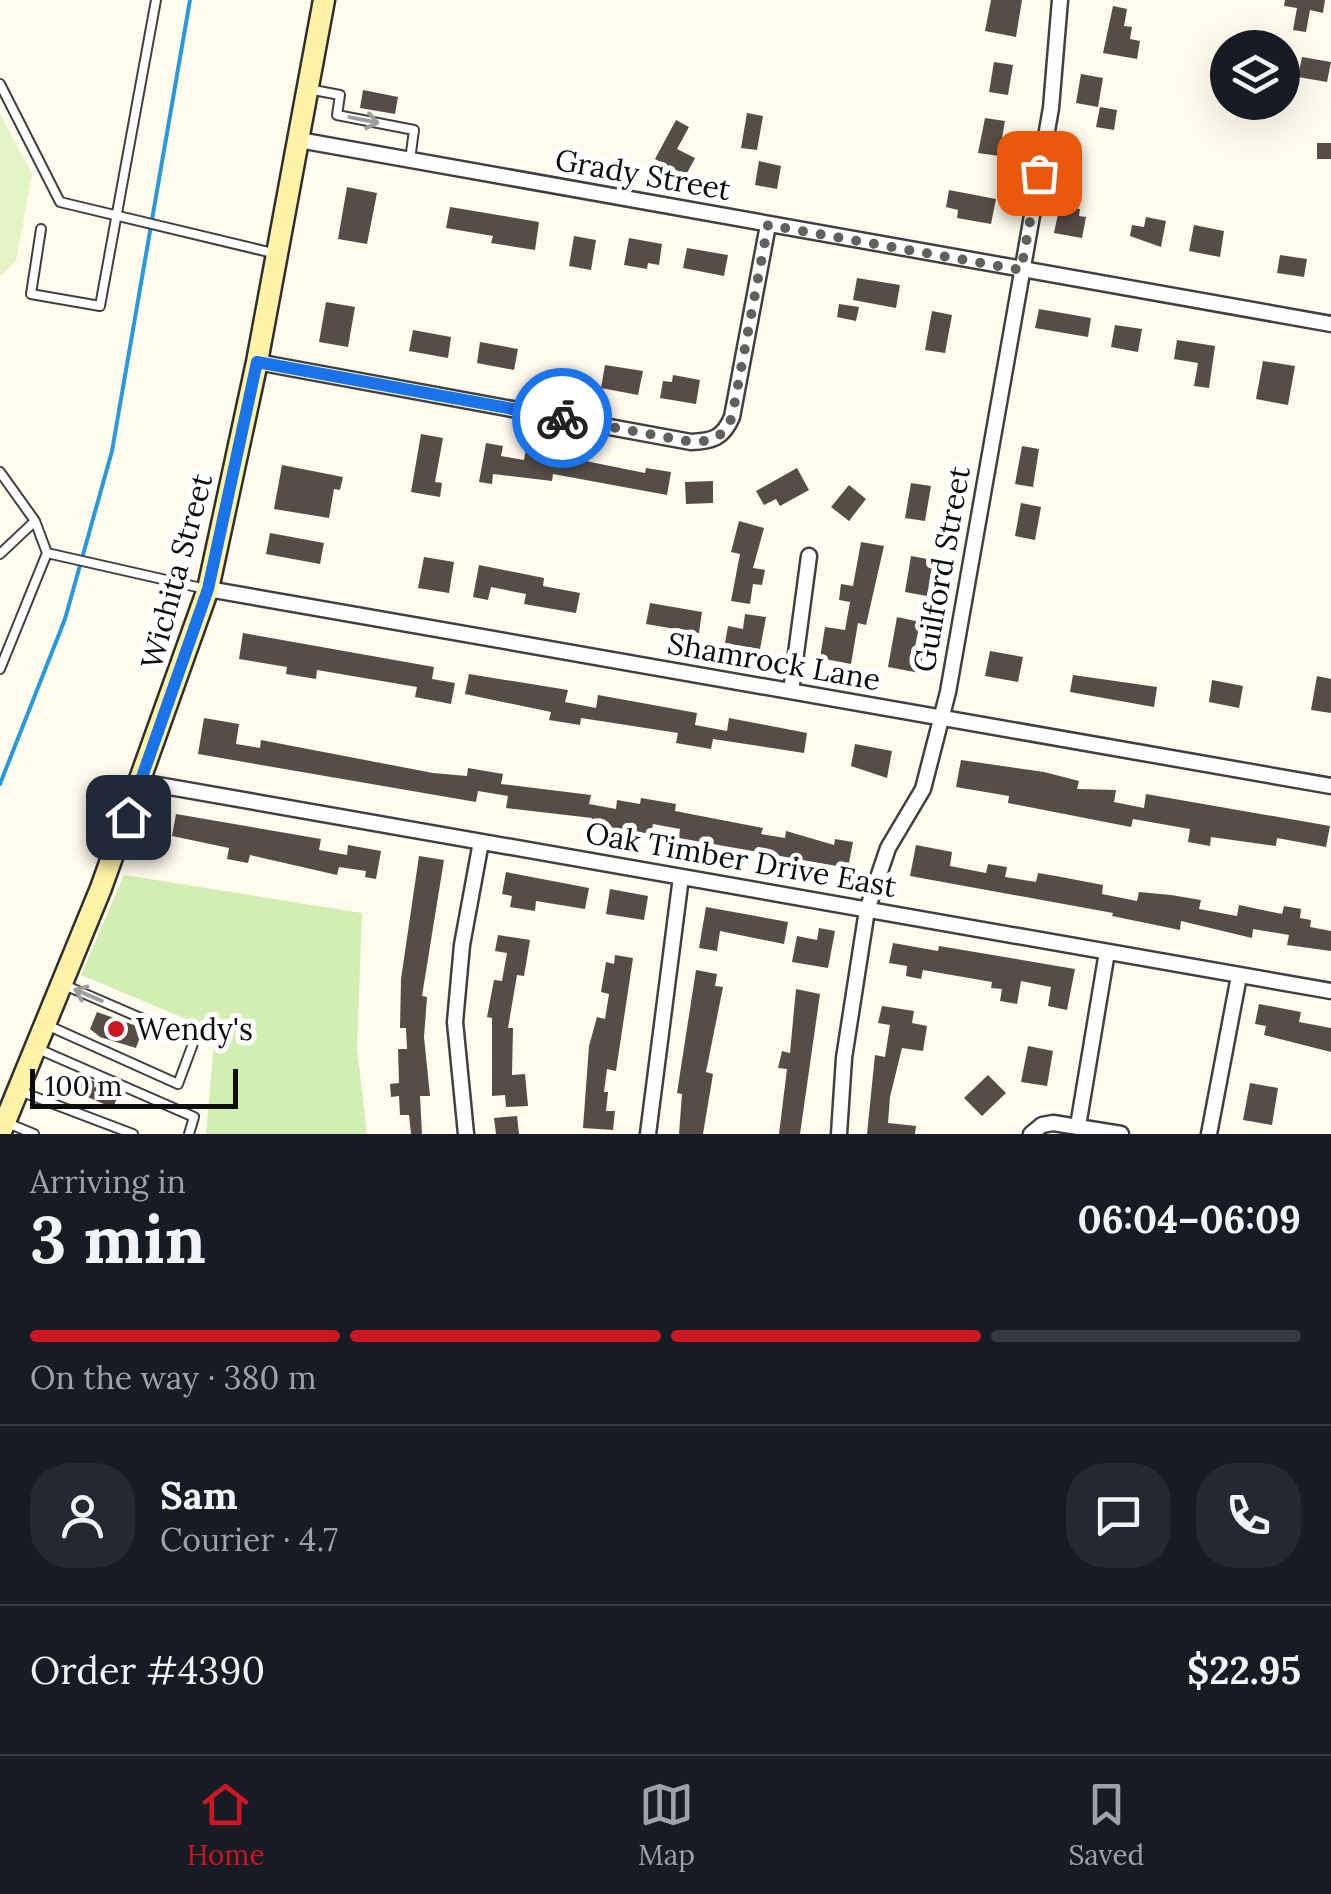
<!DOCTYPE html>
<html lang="en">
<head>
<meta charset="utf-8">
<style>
	:root { --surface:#171b24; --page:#242831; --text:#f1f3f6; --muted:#9ea1a6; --line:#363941; --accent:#cc1623 }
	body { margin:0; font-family:Lora,serif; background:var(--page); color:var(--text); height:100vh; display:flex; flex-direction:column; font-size:38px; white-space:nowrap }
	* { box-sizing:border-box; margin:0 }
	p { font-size:32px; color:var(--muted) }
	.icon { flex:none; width:55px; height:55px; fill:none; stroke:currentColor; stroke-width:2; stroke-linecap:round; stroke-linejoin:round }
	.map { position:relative; height:1134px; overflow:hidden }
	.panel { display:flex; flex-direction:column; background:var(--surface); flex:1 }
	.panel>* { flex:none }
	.tools { position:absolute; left:1210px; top:30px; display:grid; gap:20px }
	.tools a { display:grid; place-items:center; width:90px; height:90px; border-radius:50%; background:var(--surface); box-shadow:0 10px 40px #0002; font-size:50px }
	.scale { position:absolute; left:30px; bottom:25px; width:208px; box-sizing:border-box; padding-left:10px; border:5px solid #0d0d0d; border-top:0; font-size:28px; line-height:35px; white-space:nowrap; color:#0d0d0d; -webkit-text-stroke:8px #fff; paint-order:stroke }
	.pin { position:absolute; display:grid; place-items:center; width:85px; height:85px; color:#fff; margin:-42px; border-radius:20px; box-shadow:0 5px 15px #0006 }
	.courier { position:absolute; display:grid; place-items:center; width:100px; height:100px; margin:-50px; border:8px solid #1a73e8; border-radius:50%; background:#fff; color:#222; box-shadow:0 2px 12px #0007 }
	.summary em { font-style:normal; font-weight:700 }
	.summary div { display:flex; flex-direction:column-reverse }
	.summary { display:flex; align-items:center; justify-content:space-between; height:170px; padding:0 30px }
	h1 { font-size:65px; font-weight:700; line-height:75px }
	.bar { display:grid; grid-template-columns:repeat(4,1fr); gap:15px 10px; align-content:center; height:120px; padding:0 30px }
	.bar i { height:12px; border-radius:8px; background:var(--line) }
	.bar .on { background:var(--accent) }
	.bar p { grid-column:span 4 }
	.line { display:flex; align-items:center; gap:25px; padding:0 30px; border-top:2px solid var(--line) }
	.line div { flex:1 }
	.round { display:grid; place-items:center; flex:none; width:105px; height:105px; border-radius:40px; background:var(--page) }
	.menu { display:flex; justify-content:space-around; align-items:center; height:140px; border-top:2px solid var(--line); background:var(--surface); font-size:28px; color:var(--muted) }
	.menu a { display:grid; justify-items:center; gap:5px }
	.menu .on { color:var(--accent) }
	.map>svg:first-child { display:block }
</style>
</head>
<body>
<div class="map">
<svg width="1331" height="1134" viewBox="0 0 1331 1134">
	<rect width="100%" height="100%" fill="#fffbed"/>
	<path fill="#d3eeb2" d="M 124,875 L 362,913 L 357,1049 L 367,1134 L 206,1134 L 215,1031 L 81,975 Z"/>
	<path fill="#e5f4c5" d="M 0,114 L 32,174 L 16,261 L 0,276 Z"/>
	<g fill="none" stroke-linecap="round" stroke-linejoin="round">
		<path stroke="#2a99dc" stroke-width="4" d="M 0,784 L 65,619 L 112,451 L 190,0"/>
	</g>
	<path fill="#574d48" d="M 991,0 L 1022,0 L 1016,37 L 985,31 Z
		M 1285,0 L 1325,0 L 1323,13 L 1310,10 L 1306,32 L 1293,30 L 1297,8 L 1284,6 Z
		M 1113,6 L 1127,9 L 1124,26 L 1132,27 L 1130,39 L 1140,41 L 1137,59 L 1103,53 Z
		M 1302,57 L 1331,62 L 1327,82 L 1298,77 Z
		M 994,62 L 1013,65 L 1008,95 L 989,92 Z
		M 1081,74 L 1103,78 L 1098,107 L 1076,103 Z
		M 363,90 L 398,97 L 395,114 L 360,108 Z
		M 1100,107 L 1117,110 L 1114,130 L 1096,127 Z
		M 747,113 L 763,116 L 757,150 L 741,148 Z
		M 985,118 L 1005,121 L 999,156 L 978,153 Z
		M 676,120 L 689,127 L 677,149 L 695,158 L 686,175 L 655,159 Z
		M 1317,143 L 1331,143 L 1331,159 L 1317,159 Z
		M 759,161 L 781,166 L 777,189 L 755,185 Z
		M 347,187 L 377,193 L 367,244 L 338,239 Z
		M 949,190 L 996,199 L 991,224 L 957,218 L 958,210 L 946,207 Z
		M 450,207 L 539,222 L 535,250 L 491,243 L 493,236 L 446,228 Z
		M 1066,207 L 1080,209 L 1079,216 L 1086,217 L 1082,238 L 1054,233 L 1058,214 L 1065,216 Z
		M 1146,217 L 1166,221 L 1161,247 L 1130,236 L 1132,225 L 1144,227 Z
		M 1194,225 L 1224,231 L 1220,257 L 1189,251 Z
		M 574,236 L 596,240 L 591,270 L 569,266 Z
		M 629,238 L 662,244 L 659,265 L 648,263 L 647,269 L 624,265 Z
		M 687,248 L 728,255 L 724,276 L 683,268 Z
		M 1280,255 L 1307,259 L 1304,277 L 1277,273 Z
		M 857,278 L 900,285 L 896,308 L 853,300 Z
		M 326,302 L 355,307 L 348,347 L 319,342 Z
		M 839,304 L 859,307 L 856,321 L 837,317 Z
		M 1039,309 L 1091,318 L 1088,337 L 1035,328 Z
		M 932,311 L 952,315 L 945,353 L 925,350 Z
		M 1115,325 L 1142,329 L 1138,352 L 1111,347 Z
		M 413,330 L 451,337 L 448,358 L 409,351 Z
		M 1177,340 L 1215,346 L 1209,388 L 1194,386 L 1198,363 L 1174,359 Z
		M 480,342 L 518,349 L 514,370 L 477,363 Z
		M 1263,361 L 1295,366 L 1288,405 L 1256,399 Z
		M 605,365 L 643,371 L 638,395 L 601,388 Z
		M 673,375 L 700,380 L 696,404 L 660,398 L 663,381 L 672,382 Z
		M 421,434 L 443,438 L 435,482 L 442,483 L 440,497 L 411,492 Z
		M 486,443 L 503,446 L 501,456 L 524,460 L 526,449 L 645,473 L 646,468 L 671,472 L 667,495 L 553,474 L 552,481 L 493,474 L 492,484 L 479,482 Z
		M 1022,446 L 1039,449 L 1033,487 L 1015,484 Z
		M 282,465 L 343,477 L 340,490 L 334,489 L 329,518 L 274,509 Z
		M 797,468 L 809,490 L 780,506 L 776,499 L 764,505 L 756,491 Z
		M 713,481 L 713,503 L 686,504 L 685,482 Z
		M 911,483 L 931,486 L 925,521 L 905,518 Z
		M 849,485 L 866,499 L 849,521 L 831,507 Z
		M 1021,503 L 1041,507 L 1035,540 L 1015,536 Z
		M 739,521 L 764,528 L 753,568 L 765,570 L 762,585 L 753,584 L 750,604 L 731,601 L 740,554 L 731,552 Z
		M 270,533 L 324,543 L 320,564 L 266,554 Z
		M 861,542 L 884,546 L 866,625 L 858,623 L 851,664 L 820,658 L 825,627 L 845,630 L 850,602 L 839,600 L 841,584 L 853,586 Z
		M 911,556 L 933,560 L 927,596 L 905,592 Z
		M 424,557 L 454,562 L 449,593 L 418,588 Z
		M 479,565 L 544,578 L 543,586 L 580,593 L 576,613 L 524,604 L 526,594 L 491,587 L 488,600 L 473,597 Z
		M 650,603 L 702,612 L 699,633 L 646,624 Z
		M 745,614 L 766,617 L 760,649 L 725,643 L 728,626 L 743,629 Z
		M 897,617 L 920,622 L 915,647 L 924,649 L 920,673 L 888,667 Z
		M 243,633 L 434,667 L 432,679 L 455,683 L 451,704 L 415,697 L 417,687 L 317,670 L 316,679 L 286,674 L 287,667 L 239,659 Z
		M 990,651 L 1023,657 L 1018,682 L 985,676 Z
		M 469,674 L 568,690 L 565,702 L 596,708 L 598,695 L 697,713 L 695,725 L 727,731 L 729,718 L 807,733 L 804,753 L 713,739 L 711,749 L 676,743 L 678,733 L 581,718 L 580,725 L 549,720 L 551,712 L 465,694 Z
		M 1073,675 L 1157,687 L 1154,707 L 1070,692 Z
		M 1317,676 L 1331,679 L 1331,713 L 1311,710 Z
		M 1212,680 L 1243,686 L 1239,708 L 1209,702 Z
		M 204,718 L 239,724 L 236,744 L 260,748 L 261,740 L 433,773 L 467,776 L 468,768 L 503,774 L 501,784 L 591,795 L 589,804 L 616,809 L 617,800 L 640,804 L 641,798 L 676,804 L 675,811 L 763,828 L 761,834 L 785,838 L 786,831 L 834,845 L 835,839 L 853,842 L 848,868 L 679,838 L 680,829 L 653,824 L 651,834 L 591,824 L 592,818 L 506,808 L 508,796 L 478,791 L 476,802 L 198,754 Z
		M 855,744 L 892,751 L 887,778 L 851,766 Z
		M 961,760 L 1044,772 L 1079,781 L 1077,789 L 1116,790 L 1114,802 L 1144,808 L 1146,794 L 1330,826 L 1326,847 L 1277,838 L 1276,846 L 1211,837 L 1210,846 L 1188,842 L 1190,829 L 1133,819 L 1131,827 L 1008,803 L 1009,796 L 956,787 Z
		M 176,814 L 321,839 L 319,850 L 347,855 L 348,845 L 381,851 L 376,879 L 365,877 L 366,871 L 339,867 L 337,875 L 250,855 L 248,863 L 227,859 L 229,848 L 172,836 Z
		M 916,845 L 952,852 L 950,866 L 986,873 L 988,864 L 1007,867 L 1005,877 L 1036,882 L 1038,873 L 1056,876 L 1103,885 L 1102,894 L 1137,901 L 1139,892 L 1171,895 L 1201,900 L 1199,909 L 1237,916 L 1239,905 L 1282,914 L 1284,906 L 1301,909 L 1300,918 L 1311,920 L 1310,927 L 1331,931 L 1331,951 L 1287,945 L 1289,935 L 1253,929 L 1252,938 L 1181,921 L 1180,930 L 1112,916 L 1113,913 L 910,876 Z
		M 419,856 L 444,860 L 422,996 L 427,997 L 424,1037 L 430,1096 L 420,1096 L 422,1134 L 411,1134 L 409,1115 L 400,1115 L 399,1096 L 391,1097 L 390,1084 L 399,1083 L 398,1049 L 407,1049 L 406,1028 L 400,1028 L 401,979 Z
		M 506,872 L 589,888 L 585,909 L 536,901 L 535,911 L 510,907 L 512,896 L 502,894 Z
		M 610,889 L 648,896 L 644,920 L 606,914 Z
		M 706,907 L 788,922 L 784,944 L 720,931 L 717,951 L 699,948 Z
		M 819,928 L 835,931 L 828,968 L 792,962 L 797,936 L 817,940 Z
		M 498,935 L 530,940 L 524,976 L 517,975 L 508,1028 L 513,1028 L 512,1075 L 525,1074 L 528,1106 L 506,1107 L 505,1095 L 492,1096 L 492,1018 L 487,1017 L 494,980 L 502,981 L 507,953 L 495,951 Z
		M 893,943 L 938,951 L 939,946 L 1075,969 L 1067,1010 L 1048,1006 L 1051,987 L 1021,981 L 1017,1004 L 1000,1001 L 1002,989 L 991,988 L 992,982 L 923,970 L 921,979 L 906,976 L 907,966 L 889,963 Z
		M 615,955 L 633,958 L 616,1071 L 607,1069 L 604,1092 L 608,1092 L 606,1111 L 615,1111 L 613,1130 L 583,1128 L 589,1046 L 597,1017 L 605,1019 L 609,994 L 601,992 L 606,962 L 614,964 Z
		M 696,970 L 717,974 L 715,986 L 723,987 L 706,1072 L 713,1074 L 703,1134 L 679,1134 L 682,1094 L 677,1093 Z
		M 796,989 L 820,994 L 800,1134 L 779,1134 L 787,1069 L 778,1068 L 782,1051 L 790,1053 Z
		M 1259,1004 L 1301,1012 L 1299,1022 L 1331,1028 L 1331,1052 L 1264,1035 L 1266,1026 L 1255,1024 Z
		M 882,1006 L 914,1011 L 912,1023 L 927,1026 L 923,1051 L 902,1048 L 890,1097 L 888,1123 L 916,1126 L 915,1134 L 867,1134 L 875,1055 L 885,1057 L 890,1025 L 878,1023 Z
		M 97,1012 L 148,1030 L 143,1042 L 139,1040 L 136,1048 L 100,1037 L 90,1029 Z
		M 1028,1046 L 1053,1051 L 1047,1086 L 1021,1082 Z
		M 988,1075 L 1006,1093 L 982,1116 L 964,1098 Z
		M 83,1076 L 119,1093 L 113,1108 L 76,1092 Z
		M 1250,1083 L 1278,1088 L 1272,1125 L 1243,1120 Z
		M 517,1116 L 519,1134 L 496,1134 L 494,1118 Z"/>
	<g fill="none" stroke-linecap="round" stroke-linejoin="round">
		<defs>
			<path id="service" d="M 0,84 L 60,202 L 277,254
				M 308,89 L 340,95 L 337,115 L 414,130 L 410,160
				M 41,229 L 31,294 L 100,306 L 156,0
				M 0,472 L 35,521
				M 0,554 L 35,521 L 47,553 L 206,589
				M 0,669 L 47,553
				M 49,1026 L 178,1084 L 194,1041 L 62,984
				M 36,1048 L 194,1117 L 189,1134
				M 22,1092 L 133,1134
				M 5,1122 L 34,1134"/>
			<path id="minor" d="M 299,140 L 1331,324
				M 257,362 L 691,442 C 713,441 723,438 732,417 L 768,225
				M 208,589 L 1331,786
				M 791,691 L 809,556
				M 141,782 L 1331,991
				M 1078,1126 L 1107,952
				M 466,1134 L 455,1022 L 462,945 L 481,842
				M 648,1134 L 681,877
				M 839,1134 L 844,1058 L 867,910 L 888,848 L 923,789 L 948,692 L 1051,108 L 1060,0
				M 1031,1134 L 1042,1125 L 1053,1123 L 1121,1134
				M 1209,1134 L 1239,976"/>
			<path id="secondary" d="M 0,1134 L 101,888 L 208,589 L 257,362 L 324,0"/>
		</defs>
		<use href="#service" stroke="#404040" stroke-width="12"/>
		<use href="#minor" stroke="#404040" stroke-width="19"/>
		<use href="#secondary" stroke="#2f2f2f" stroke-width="25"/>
		<use href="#service" stroke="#fff" stroke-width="8"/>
		<use href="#minor" stroke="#fff" stroke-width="14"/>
		<use href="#secondary" stroke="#fff3a8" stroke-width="20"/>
	</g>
	<defs><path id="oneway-shaft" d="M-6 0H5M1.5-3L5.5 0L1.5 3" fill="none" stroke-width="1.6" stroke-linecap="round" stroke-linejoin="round" transform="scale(2.5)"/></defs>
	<g stroke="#9e9e9e">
		<use href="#oneway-shaft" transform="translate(364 120) rotate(11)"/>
		<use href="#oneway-shaft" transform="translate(88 995) rotate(-157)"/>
	</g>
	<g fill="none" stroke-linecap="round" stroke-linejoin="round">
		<path stroke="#62605b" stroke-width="10" stroke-dasharray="0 18" d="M 562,418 L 692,442 C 713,441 723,438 732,417 L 768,225 L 1021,270 L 1039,173"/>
		<path stroke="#1a73e8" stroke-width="12" d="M 128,817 L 208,589 L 257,362 L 562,418"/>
	</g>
	<circle fill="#cc1623" stroke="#fff" stroke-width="4" cx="116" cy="1029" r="10"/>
	<g text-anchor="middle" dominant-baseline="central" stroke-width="10" stroke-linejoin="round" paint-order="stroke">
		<g font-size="30" fill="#0d0d0d" stroke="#fff">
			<text transform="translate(643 174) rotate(10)">Grady Street</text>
			<text transform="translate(941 569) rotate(-80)">Guilford Street</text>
			<text transform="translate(176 571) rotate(-75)">Wichita Street</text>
			<text transform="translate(774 661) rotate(10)">Shamrock Lane</text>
			<text transform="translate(741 859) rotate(10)">Oak Timber Drive East</text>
		</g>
		<g font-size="30" fill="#0d0d0d" stroke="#fff" text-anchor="start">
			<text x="136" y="1029">Wendy's</text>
		</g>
	</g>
</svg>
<div class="tools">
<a><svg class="icon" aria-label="layers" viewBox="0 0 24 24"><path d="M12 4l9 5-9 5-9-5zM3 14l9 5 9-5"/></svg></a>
</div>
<div class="scale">100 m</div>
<div class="pin" style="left:1039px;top:173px;background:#ea580c"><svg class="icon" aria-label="bag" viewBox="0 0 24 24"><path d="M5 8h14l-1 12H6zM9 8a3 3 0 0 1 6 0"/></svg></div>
<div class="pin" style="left:128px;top:817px;background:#1f2937"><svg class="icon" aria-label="home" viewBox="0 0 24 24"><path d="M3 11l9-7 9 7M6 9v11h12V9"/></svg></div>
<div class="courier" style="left:562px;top:418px"><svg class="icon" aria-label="bike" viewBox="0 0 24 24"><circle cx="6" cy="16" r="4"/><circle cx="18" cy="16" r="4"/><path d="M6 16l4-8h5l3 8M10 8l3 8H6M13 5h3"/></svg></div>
</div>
<section class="panel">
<div class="summary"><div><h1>3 min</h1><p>Arriving in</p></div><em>06:04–06:09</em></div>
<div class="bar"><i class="on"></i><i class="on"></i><i class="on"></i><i></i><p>On the way · 380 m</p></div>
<div class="line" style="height:180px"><a class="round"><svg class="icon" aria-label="person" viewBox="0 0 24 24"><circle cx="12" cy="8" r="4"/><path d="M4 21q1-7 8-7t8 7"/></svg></a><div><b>Sam</b><p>Courier · 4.7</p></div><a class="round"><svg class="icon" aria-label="chat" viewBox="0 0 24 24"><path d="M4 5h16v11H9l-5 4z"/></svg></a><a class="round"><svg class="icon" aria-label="phone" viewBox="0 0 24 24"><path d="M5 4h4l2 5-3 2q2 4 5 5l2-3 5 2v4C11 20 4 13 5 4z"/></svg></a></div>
<div class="line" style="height:130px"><div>Order #4390</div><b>$22.95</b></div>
</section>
<nav class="menu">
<a class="on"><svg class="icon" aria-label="home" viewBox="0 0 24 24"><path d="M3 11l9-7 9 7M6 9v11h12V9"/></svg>Home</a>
<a><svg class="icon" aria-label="map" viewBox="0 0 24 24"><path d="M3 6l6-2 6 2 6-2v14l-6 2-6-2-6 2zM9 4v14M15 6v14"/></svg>Map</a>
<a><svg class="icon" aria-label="saved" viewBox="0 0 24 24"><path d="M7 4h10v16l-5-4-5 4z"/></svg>Saved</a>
</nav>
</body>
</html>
